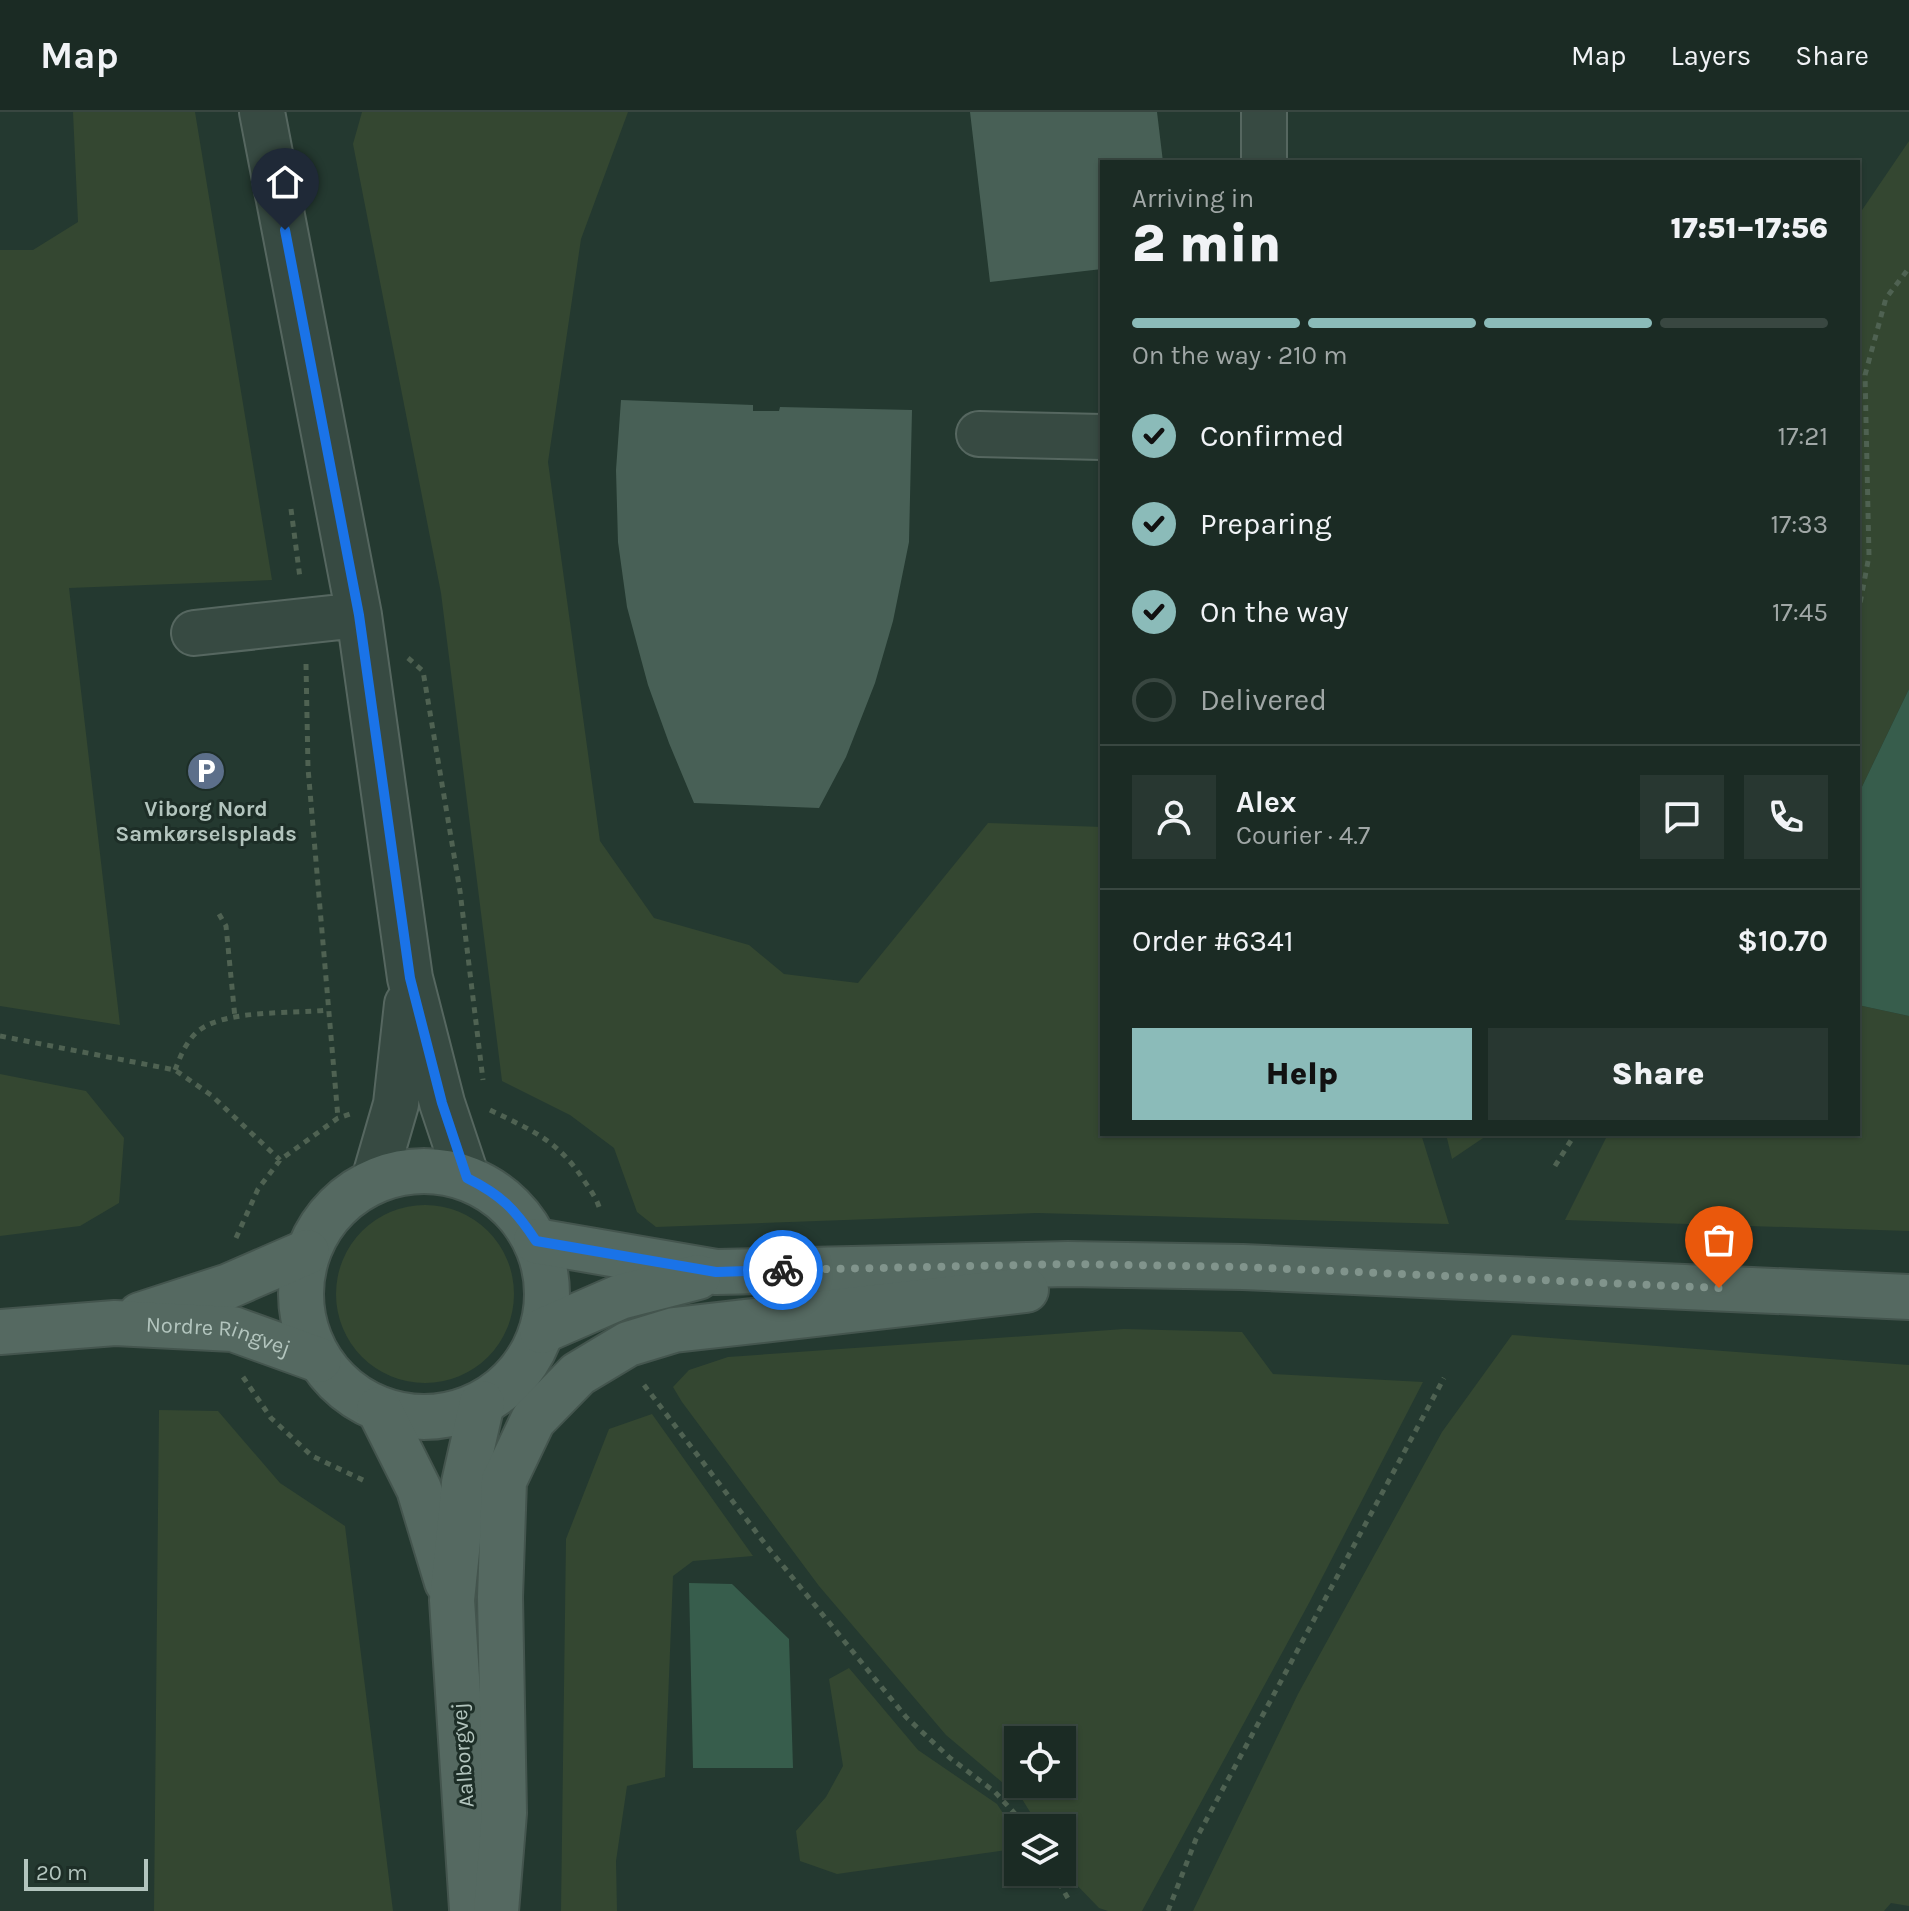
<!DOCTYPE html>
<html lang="en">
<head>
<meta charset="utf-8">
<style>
	:root { --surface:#1b2b24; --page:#283731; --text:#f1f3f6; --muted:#a0a7a6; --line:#394741; --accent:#8bbbb9 }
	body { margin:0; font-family:Karla,sans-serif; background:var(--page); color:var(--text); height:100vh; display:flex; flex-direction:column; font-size:30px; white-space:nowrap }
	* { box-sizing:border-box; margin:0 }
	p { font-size:26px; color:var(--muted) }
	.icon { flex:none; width:44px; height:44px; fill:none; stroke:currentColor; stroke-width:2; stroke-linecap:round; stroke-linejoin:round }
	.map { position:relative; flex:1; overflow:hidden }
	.drawer { position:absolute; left:1100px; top:48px; width:760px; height:976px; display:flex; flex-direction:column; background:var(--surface); border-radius:0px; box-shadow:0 2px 6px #0004,0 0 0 2px var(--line) }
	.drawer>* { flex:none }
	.buttons { position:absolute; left:1004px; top:1614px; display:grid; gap:16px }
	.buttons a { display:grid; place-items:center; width:72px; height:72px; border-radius:0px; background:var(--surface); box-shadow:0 2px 6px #0004,0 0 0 2px var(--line); font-size:40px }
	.scale { position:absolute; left:24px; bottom:20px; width:124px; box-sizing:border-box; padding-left:8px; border:4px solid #b3c5be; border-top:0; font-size:22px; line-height:28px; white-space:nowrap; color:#b3c5be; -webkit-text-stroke:6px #1d2e27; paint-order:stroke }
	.pin { position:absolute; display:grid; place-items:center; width:68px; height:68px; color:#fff; margin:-82px -34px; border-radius:50% 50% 50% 0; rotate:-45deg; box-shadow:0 0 8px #0007 }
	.pin .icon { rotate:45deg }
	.courier { position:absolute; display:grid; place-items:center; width:80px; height:80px; margin:-40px; border:6px solid #1a73e8; border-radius:50%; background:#fff; color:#222; box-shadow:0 2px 10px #0007 }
	.headline em { font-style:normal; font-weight:800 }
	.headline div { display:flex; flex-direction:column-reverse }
	.headline { display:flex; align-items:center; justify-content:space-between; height:136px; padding:0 32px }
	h1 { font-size:52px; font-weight:800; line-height:60px }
	.bar { display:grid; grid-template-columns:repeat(4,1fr); gap:12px 8px; align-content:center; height:96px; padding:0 32px }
	.bar i { height:10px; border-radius:6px; background:var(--line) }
	.bar .active { background:var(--accent) }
	.bar p { grid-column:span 4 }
	.line { display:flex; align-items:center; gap:20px; padding:0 32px; border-top:2px solid var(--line) }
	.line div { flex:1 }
	.round { display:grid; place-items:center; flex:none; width:84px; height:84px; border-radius:0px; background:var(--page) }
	ol { padding:0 32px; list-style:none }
	li { display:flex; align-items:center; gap:24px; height:88px }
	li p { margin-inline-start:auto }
	li .icon { padding:8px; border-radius:50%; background:var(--accent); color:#111; stroke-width:4 }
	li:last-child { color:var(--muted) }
	li i { width:44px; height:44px; border:4px solid var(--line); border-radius:50% }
	.primary-button { display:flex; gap:16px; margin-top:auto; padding:16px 32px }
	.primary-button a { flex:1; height:92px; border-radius:0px; background:var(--accent); color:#111; font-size:32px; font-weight:800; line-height:92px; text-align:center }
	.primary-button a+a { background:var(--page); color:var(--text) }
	header { display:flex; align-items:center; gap:48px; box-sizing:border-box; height:112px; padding:0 40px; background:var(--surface); border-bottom:2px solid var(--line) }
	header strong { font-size:38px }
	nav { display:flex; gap:44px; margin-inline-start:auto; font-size:28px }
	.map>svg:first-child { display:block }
</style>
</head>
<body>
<header>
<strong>Map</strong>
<nav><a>Map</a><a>Layers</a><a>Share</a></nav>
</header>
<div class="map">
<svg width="1909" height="1799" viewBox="0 0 1909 1799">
	<rect width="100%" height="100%" fill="#243930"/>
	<path fill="#344731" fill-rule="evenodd" d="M 73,0 L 195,0 L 272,468 L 69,476 L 120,913 L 0,894 L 0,138 L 33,138 L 78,110 Z
		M 362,0 L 628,0 L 581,127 L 548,350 L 600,729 L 654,806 L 749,833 L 784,862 L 858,871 L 988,711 L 1102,715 L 1102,1022 L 1421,1022 L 1449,1112 L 1037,1101 L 656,1115 L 637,1100 L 614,1036 L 570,1003 L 502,969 L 441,481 L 353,32 Z
		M 1909,29 L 1909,577 L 1858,683 L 1858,104 Z
		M 1858,893 L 1909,904 L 1909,1119 L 1565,1108 L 1608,1022 L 1858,1022 Z
		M 0,962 L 86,979 L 124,1026 L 119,1091 L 80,1114 L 0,1124 Z
		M 1446,1022 L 1489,1022 L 1452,1047 Z
		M336 1182a89 89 0 1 1 178 0a89 89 0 1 1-178 0Z
		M 1124,1217 L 1242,1220 L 1273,1262 L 1423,1270 L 1309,1491 L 1142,1799 L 1108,1799 L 1099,1796 L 1069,1765 L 1062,1753 L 1062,1716 L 1040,1716 L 1022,1687 L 946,1623 L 819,1474 L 682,1290 L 673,1275 L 689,1258 L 728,1245 ZM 1018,1628 L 1062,1628 L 1062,1672 L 1018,1672 Z
		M 1512,1223 L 1909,1253 L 1909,1794 L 1891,1791 L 1884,1799 L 1193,1799 L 1298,1582 L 1442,1320 Z
		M 159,1298 L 218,1299 L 280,1371 L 345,1414 L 393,1799 L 154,1799 Z
		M 652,1302 L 753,1444 L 693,1449 L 673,1464 L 665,1665 L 627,1674 L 616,1749 L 617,1799 L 561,1799 L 566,1427 L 609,1317 Z
		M 849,1556 L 918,1638 L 997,1692 L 1017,1723 L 1007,1738 L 837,1762 L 800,1749 L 796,1719 L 826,1685 L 843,1654 L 829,1567 Z"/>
	<path fill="#375d4c" d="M 1909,577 L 1909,904 L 1858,893 L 1858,683 Z
		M 689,1471 L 732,1472 L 789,1527 L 793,1656 L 693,1656 Z"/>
	<path fill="#486056" d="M 970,0 L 1157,0 L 1163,50 L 1102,50 L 1102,157 L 990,170 Z
		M 621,288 L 753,293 L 753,299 L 779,299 L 780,295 L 912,298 L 909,430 L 893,509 L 875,571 L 846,645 L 819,696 L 694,691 L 669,631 L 648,573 L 627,495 L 618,430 L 616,358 Z"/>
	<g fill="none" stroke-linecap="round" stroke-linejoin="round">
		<defs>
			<path id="minor" d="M 262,0 L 359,503 L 410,866 L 442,991 L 467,1066
				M 1264,0 L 1264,50
				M 979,322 L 1102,325
				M 194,521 L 359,503
				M 374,1068 L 396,992 L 407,892"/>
			<g id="major">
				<circle cx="424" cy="1182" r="123"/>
				<path d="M 536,1129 L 716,1160 L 1068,1152 L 1243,1155 L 1909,1185"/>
				<path d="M 140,1203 L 229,1174 L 307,1140"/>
				<path d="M 542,1219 L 620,1185 L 698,1165"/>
				<path id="s1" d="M 0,1220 L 115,1211 L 233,1217 L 319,1248"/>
				<path d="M 379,1297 L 419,1377 L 447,1470"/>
				<path d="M 472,1797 L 452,1488 L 464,1371 L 482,1291"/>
				<path d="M 496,1799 L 504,1701 L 500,1485 L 504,1369 L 533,1308 L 578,1262 L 628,1232 L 674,1218 L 1026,1178"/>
			</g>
		</defs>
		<use href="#minor" stroke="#566760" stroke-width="48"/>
		<use href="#major" stroke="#44554e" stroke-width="48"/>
		<path stroke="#4f6252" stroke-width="5" stroke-dasharray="6 6" stroke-linecap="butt" d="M 291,397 L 300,466
			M 1858,502 L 1869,444 L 1865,263 L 1886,186 L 1909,156
			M 408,546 L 423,559 L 460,779 L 483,968
			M 306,552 L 308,656 L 338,1006
			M 219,802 L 226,814 L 235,906
			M 0,924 L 175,958 L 211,983 L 280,1048
			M 175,958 C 180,945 186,930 197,920 C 223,897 293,902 327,898
			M 490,998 C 533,1019 558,1028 585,1070 C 591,1079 597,1087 600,1098
			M 1555,1054 L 1575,1022
			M 236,1126 L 258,1077 L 280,1048 L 338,1006 L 350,1002
			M 243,1265 L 271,1306 L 312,1344 L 367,1370
			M 644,1273 L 766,1433 L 906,1605 L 950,1646 L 995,1680 L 1028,1716
			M 1053,1760 L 1070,1790
			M 1168,1799 L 1196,1727 L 1444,1266"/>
		<use href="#minor" stroke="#374a42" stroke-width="44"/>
		<use href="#major" stroke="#556961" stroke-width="44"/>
	</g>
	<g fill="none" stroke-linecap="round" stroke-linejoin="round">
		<path stroke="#81948c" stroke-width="8" stroke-dasharray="0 14.4" d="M 783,1158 L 1068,1152 L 1243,1155 L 1719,1176"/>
		<path stroke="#1a73e8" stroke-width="10" d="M 285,118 L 359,503 L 410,866 L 442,991 L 467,1066 C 501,1083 515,1097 536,1129 L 716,1160 L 783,1158"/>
	</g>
	<defs>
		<symbol id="parking-disc" viewBox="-11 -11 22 22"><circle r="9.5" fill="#5c6f8a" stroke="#1d2e27"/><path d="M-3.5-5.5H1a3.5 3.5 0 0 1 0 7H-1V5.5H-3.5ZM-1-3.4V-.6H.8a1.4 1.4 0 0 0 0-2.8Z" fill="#fff"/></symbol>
	</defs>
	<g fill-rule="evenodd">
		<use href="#parking-disc" x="184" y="637" width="44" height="44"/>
	</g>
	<g text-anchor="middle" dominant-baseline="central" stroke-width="6" stroke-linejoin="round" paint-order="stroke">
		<g font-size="22" font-weight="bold" fill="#b3c5be" stroke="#1d2e27">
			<text x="206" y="697">Viborg Nord<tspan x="206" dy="25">Samkørselsplads</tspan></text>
		</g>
		<g font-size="22" fill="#b3c5be" stroke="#1d2e27">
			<text stroke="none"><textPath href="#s1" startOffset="220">Nordre Ringvej</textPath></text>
			<text transform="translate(463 1643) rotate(-94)">Aalborgvej</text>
		</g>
	</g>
</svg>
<div class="buttons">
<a><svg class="icon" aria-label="locate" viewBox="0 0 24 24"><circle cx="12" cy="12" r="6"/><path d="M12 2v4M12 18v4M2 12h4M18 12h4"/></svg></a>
<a><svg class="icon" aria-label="layers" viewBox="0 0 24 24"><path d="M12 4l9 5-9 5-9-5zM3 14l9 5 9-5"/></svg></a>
</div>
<div class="scale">20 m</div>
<div class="pin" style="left:1719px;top:1176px;background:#ea580c"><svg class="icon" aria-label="bag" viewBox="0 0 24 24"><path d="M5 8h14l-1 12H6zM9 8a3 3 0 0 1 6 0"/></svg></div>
<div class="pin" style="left:285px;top:118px;background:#1f2937"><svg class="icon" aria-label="home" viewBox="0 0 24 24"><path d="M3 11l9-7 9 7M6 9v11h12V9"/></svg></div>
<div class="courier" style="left:783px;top:1158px"><svg class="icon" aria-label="bike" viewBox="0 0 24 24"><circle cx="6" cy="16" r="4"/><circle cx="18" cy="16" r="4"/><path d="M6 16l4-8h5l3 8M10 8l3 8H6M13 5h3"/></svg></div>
<section class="drawer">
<div class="headline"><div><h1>2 min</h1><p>Arriving in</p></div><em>17:51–17:56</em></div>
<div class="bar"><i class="active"></i><i class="active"></i><i class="active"></i><i></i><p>On the way · 210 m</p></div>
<ol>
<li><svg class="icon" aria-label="check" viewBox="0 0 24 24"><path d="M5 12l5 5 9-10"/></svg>Confirmed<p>17:21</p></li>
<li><svg class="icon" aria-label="check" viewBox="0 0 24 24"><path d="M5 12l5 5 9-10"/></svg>Preparing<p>17:33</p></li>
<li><svg class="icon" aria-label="check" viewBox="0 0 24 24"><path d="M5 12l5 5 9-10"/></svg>On the way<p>17:45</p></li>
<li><i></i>Delivered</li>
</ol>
<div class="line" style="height:144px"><a class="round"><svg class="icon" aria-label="person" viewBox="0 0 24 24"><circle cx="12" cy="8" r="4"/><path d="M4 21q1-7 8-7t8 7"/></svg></a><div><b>Alex</b><p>Courier · 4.7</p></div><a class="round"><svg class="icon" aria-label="chat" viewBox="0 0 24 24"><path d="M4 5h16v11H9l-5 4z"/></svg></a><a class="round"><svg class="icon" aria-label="phone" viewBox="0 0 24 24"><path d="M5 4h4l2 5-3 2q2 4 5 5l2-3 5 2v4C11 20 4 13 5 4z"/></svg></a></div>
<div class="line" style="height:104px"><div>Order #6341</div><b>$10.70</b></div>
<div class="primary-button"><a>Help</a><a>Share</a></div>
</section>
</div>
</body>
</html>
